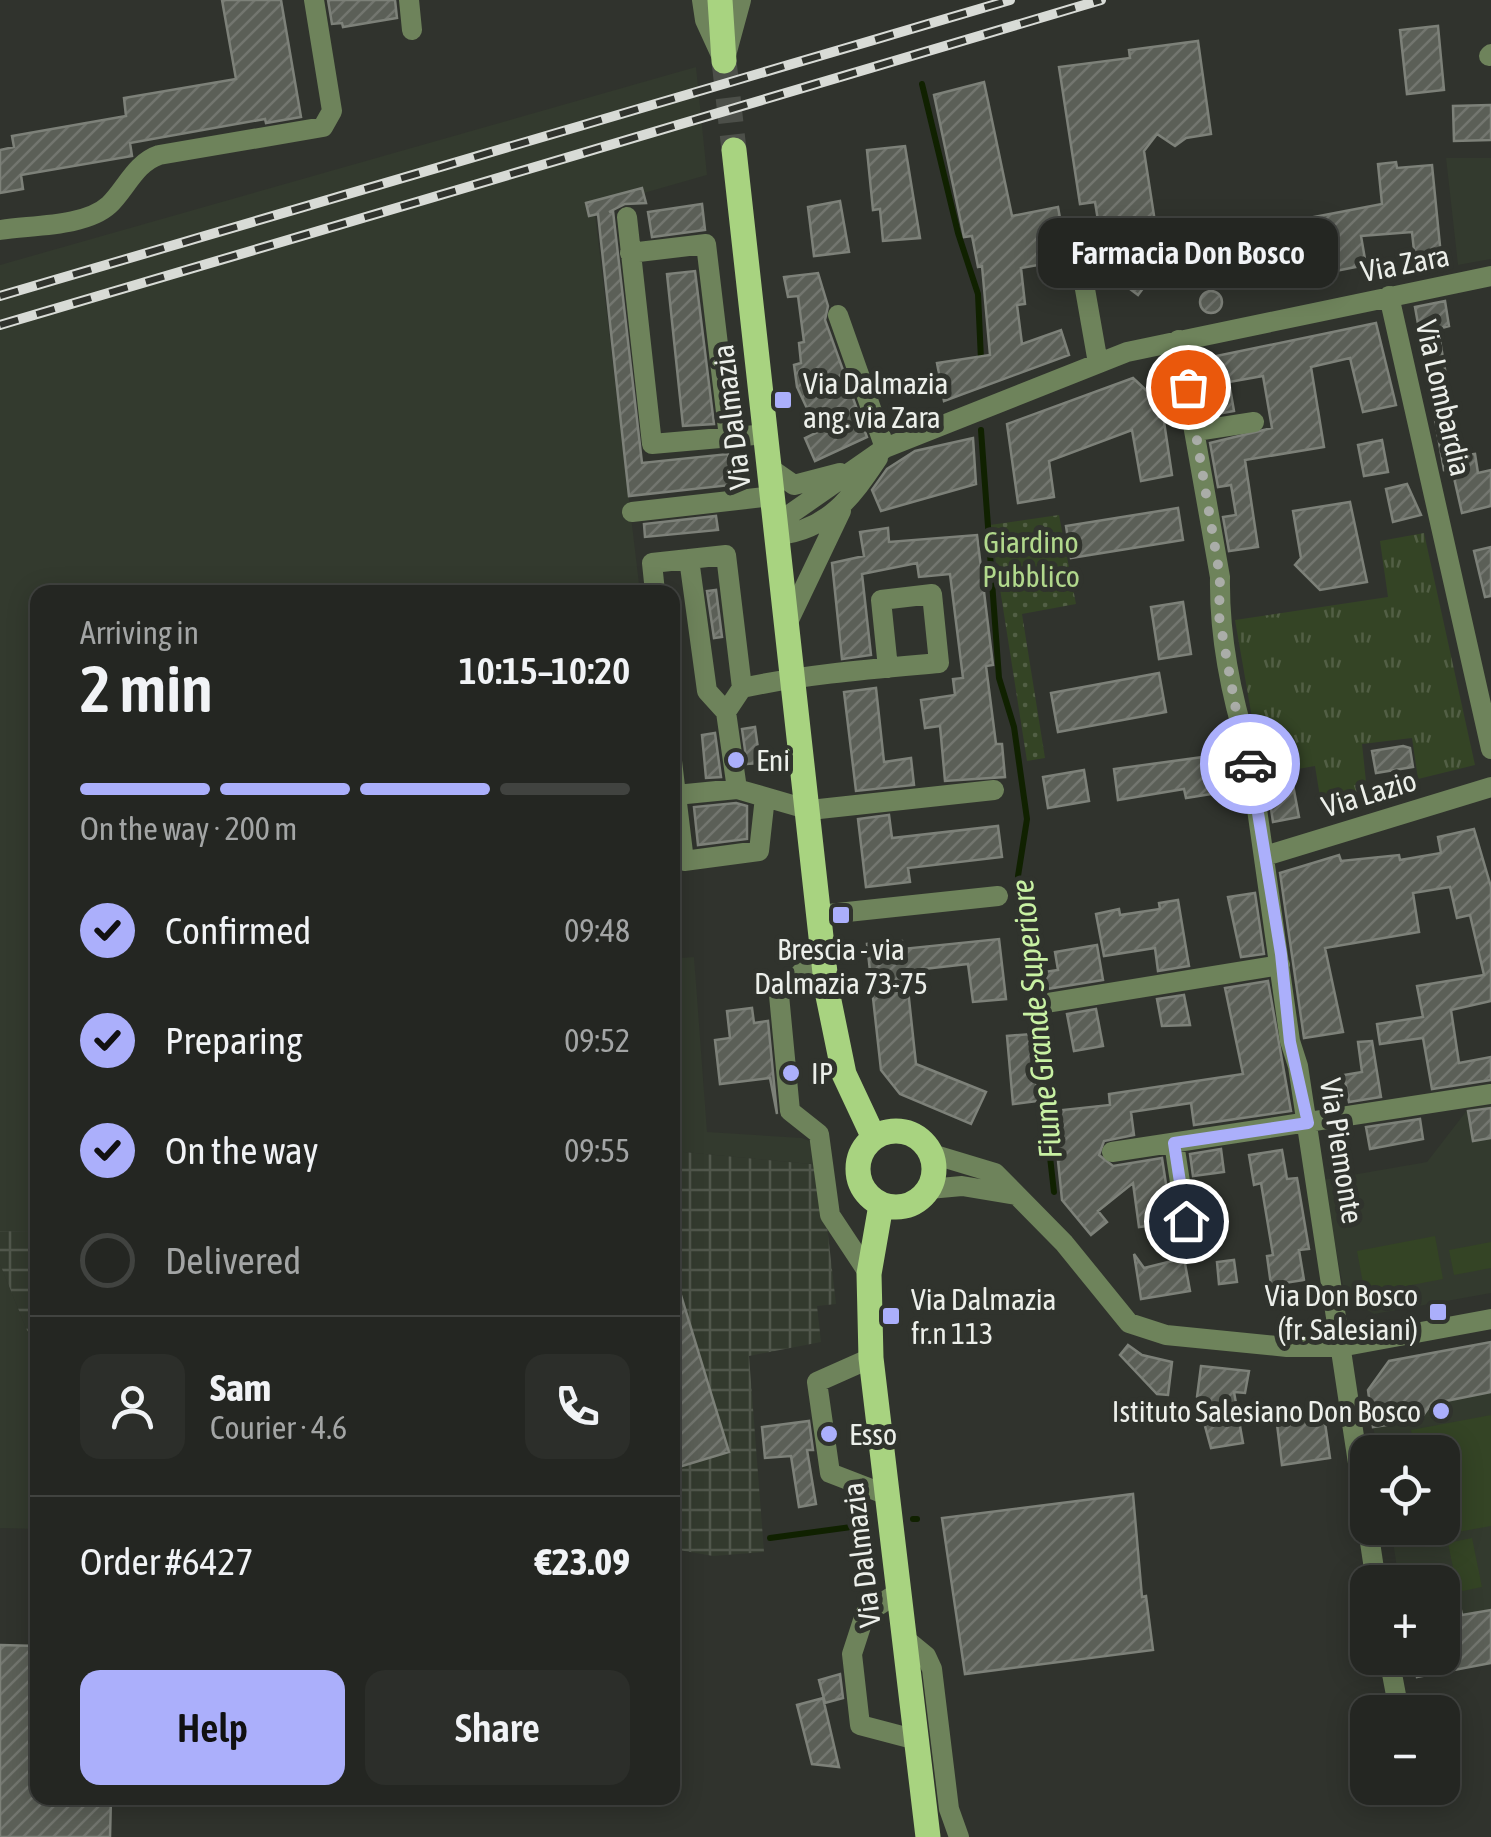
<!DOCTYPE html>
<html lang="en">
<head>
<meta charset="utf-8">
<style>
	:root { --surface:#242622; --page:#2c2e2a; --text:#f1f3f6; --muted:#a3a5a5; --line:#414340; --accent:#abaffb }
	body { margin:0; font-family:"Asap Condensed",sans-serif; background:var(--page); color:var(--text); height:100vh; display:flex; flex-direction:column; font-size:38px; white-space:nowrap }
	* { box-sizing:border-box; margin:0 }
	p { font-size:32px; color:var(--muted) }
	.icon { flex:none; width:55px; height:55px; fill:none; stroke:currentColor; stroke-width:2; stroke-linecap:round; stroke-linejoin:round }
	.map { position:relative; flex:1; overflow:hidden }
	.drawer { position:absolute; left:30px; top:585px; width:650px; height:1220px; display:flex; flex-direction:column; background:var(--surface); border-radius:20px; box-shadow:0 5px 25px #0003,0 0 0 2px var(--line) }
	.drawer>* { flex:none }
	.tools { position:absolute; left:1350px; top:1435px; display:grid; gap:20px }
	.tools a { display:grid; place-items:center; width:110px; height:110px; border-radius:20px; background:var(--surface); box-shadow:0 5px 25px #0003,0 0 0 2px var(--line); font-size:50px }
	.pin { position:absolute; display:grid; place-items:center; width:85px; height:85px; color:#fff; margin:-42px; border:5px solid #fff; border-radius:50%; box-shadow:0 2px 10px #0007 }
	.courier { position:absolute; display:grid; place-items:center; width:100px; height:100px; margin:-50px; border:8px solid #abaffb; border-radius:50%; background:#fff; color:#222; box-shadow:0 2px 12px #0007 }
	.bubble { position:absolute; height:70px; border-radius:20px; background:var(--surface); box-shadow:0 5px 25px #0003,0 0 0 2px var(--line); font-size:32px; font-weight:600; line-height:70px; text-align:center }
	.overview em { font-style:normal; font-weight:600 }
	.overview div { display:flex; flex-direction:column-reverse }
	.overview { display:flex; align-items:center; justify-content:space-between; height:170px; padding:0 50px }
	h1 { font-size:65px; font-weight:600; line-height:75px }
	.bar { display:grid; grid-template-columns:repeat(4,1fr); gap:15px 10px; align-content:center; height:120px; padding:0 50px }
	.bar i { height:12px; border-radius:8px; background:var(--line) }
	.bar .on { background:var(--accent) }
	.bar p { grid-column:span 4 }
	.line { display:flex; align-items:center; gap:25px; padding:0 50px; border-top:2px solid var(--line) }
	.line div { flex:1 }
	.round { display:grid; place-items:center; flex:none; width:105px; height:105px; border-radius:20px; background:var(--page) }
	ol { padding:0 50px; list-style:none }
	li { display:flex; align-items:center; gap:30px; height:110px }
	li p { margin-inline-start:auto }
	li .icon { padding:10px; border-radius:50%; background:var(--accent); color:#111; stroke-width:4 }
	li:last-child { color:var(--muted) }
	li i { width:55px; height:55px; border:5px solid var(--line); border-radius:50% }
	.button { display:flex; gap:20px; margin-top:auto; padding:20px 50px }
	.button a { flex:1; height:115px; border-radius:20px; background:var(--accent); color:#111; font-size:40px; font-weight:600; line-height:115px; text-align:center }
	.button a+a { background:var(--page); color:var(--text) }
	.map>svg:first-child { display:block }
</style>
</head>
<body>
<div class="map">
<svg width="1491" height="1837" viewBox="0 0 1491 1837">
	<defs>
		<pattern id="industrial-grid" width="8" height="8" patternUnits="userSpaceOnUse" patternTransform="scale(2.5)"><rect width="8" height="8" fill="#333a2e"/><path d="M0 4h8M4 0v8" fill="none" stroke="#51574c"/></pattern>
		<pattern id="grass-tufts" width="24" height="20" patternUnits="userSpaceOnUse" patternTransform="scale(2.5)"><rect width="24" height="20" fill="#344425"/><path d="M3 7l-1-3M5 7V3M7 7l1-3M15 17l-1-3M17 17v-4M19 17l1-3" fill="none" stroke="#525f45"/></pattern>
		<pattern id="park-dots" width="8" height="8" patternUnits="userSpaceOnUse" patternTransform="scale(2.5)"><rect width="8" height="8" fill="#344425"/><path d="M2 2h.1M6 6h.1" fill="none" stroke="#525f45" stroke-width="1.8" stroke-linecap="round"/></pattern>
		<pattern id="building-hatch" width="6" height="6" patternUnits="userSpaceOnUse" patternTransform="scale(2.5)"><rect width="6" height="6" fill="#5b5f57"/><path d="M-1 1l2-2M0 6l6-6M5 7l2-2" fill="none" stroke="#73766f"/></pattern>
	</defs>
	<rect width="100%" height="100%" fill="#30332d"/>
	<path fill="#333a2e" d="M 696,67 L 707,175 L 602,205 L 595,214 L 640,592 L 38,592 L 37,1232 L 0,1231 L 0,265 Z
		M 1446,158 L 1491,158 L 1491,259 L 1458,265 Z
		M 672,889 L 680,958 L 694,957 L 707,1132 L 802,1138 L 817,1144 L 820,1165 L 673,1151 Z
		M 1491,1105 L 1491,1293 L 1374,1314 L 1345,1297 L 1323,1180 L 1427,1162 L 1468,1109 Z
		M 0,1264 L 37,1355 L 37,1529 L 0,1528 Z
		M 1491,1341 L 1491,1663 L 1417,1677 L 1414,1658 L 1442,1658 L 1442,1582 L 1399,1582 L 1391,1528 L 1442,1528 L 1442,1452 L 1377,1452 L 1368,1390 L 1389,1361 Z"/>
	<path fill="url(#industrial-grid)" d="M 673,1151 L 820,1165 L 836,1304 L 817,1306 L 821,1342 L 749,1356 L 764,1552 L 713,1556 L 673,1549 Z
		M 0,1231 L 37,1232 L 37,1355 L 0,1264 Z"/>
	<path fill="url(#grass-tufts)" d="M 1424,533 L 1475,765 L 1418,779 L 1412,738 L 1362,744 L 1367,791 L 1321,803 L 1315,766 L 1262,775 L 1235,620 L 1388,597 L 1380,541 Z"/>
	<path fill="url(#park-dots)" d="M 1059,515 L 1076,604 L 1022,614 L 1045,758 L 1027,761 L 990,525 Z"/>
	<path fill="#344425" d="M 1435,1236 L 1443,1279 L 1365,1294 L 1357,1251 Z
		M 1491,1242 L 1491,1268 L 1454,1275 L 1449,1250 Z
		M 1491,1415 L 1491,1526 L 1430,1537 L 1429,1528 L 1442,1528 L 1442,1452 L 1415,1452 L 1411,1430 Z
		M 1472,1538 L 1482,1587 L 1458,1592 L 1448,1543 Z"/>
	<g fill="none" stroke-linecap="round" stroke-linejoin="round">
		<path stroke="#102100" stroke-width="6" d="M 922,84 L 958,233 L 978,294 L 981,360
			M 981,430 L 999,678 L 1014,727 L 1027,819 L 1018,876 L 1054,1192
			M 913,1519 L 917,1519
			M 770,1538 L 866,1525"/>
	</g>
	<path fill="url(#building-hatch)" stroke="#7d8179" stroke-width="2.5" d="M 222,0 L 281,0 L 301,117 L 266,123 L 265,119 L 130,143 L 132,156 L 21,175 L 23,189 L 0,193 L 0,150 L 14,147 L 12,136 L 126,116 L 124,98 L 236,79 Z
		M 328,0 L 395,0 L 397,18 L 343,27 L 342,23 L 332,24 Z
		M 1438,26 L 1444,90 L 1407,94 L 1400,30 Z
		M 1198,41 L 1211,134 L 1186,138 L 1175,146 L 1157,134 L 1144,151 L 1164,280 L 1147,283 L 1138,295 L 1126,286 L 1109,288 L 1095,202 L 1080,204 L 1059,67 L 1130,58 L 1129,50 Z
		M 984,82 L 1012,216 L 1058,207 L 1063,235 L 1066,260 L 1021,268 L 1025,304 L 1017,305 L 1022,344 L 1061,330 L 1069,355 L 944,401 L 937,363 L 990,355 L 982,266 L 978,267 L 972,236 L 964,237 L 934,95 Z
		M 1491,105 L 1491,140 L 1454,141 L 1453,106 Z
		M 905,146 L 920,238 L 883,241 L 880,209 L 873,210 L 867,150 Z
		M 1396,162 L 1397,168 L 1432,165 L 1442,266 L 1416,269 L 1412,232 L 1361,236 L 1366,265 L 1249,288 L 1243,257 L 1319,242 L 1314,217 L 1382,204 L 1378,164 Z
		M 642,188 L 646,203 L 625,204 L 609,212 L 613,211 L 642,463 L 728,454 L 731,485 L 629,496 L 598,214 L 589,216 L 586,203 Z
		M 840,201 L 849,252 L 814,256 L 808,207 Z
		M 702,204 L 705,230 L 652,237 L 648,212 Z
		M 695,271 L 714,424 L 683,426 L 667,274 Z
		M 818,273 L 828,306 L 825,320 L 867,437 L 815,461 L 805,438 L 818,432 L 797,387 L 794,365 L 801,363 L 799,343 L 804,342 L 798,296 L 788,297 L 784,277 Z
		M1200 302a11 11 0 1 1 22 0a11 11 0 1 1-22 0Z
		M 1445,301 L 1449,326 L 1438,329 L 1460,456 L 1475,454 L 1478,473 L 1491,470 L 1491,506 L 1462,513 L 1452,469 L 1444,470 L 1415,307 Z
		M 1376,323 L 1396,405 L 1363,412 L 1350,358 L 1311,367 L 1324,447 L 1245,460 L 1258,547 L 1229,551 L 1223,517 L 1236,515 L 1231,485 L 1218,487 L 1210,443 L 1272,428 L 1263,376 L 1229,382 L 1234,411 L 1205,416 L 1197,360 Z
		M 1133,378 L 1148,392 L 1159,388 L 1172,475 L 1141,481 L 1132,430 L 1049,461 L 1054,497 L 1018,503 L 1007,424 Z
		M 973,438 L 976,484 L 881,511 L 872,490 L 887,469 L 915,451 Z
		M 1382,440 L 1388,472 L 1364,476 L 1358,445 Z
		M 1407,484 L 1421,515 L 1393,522 L 1386,489 Z
		M 1350,502 L 1367,582 L 1320,590 L 1295,565 L 1301,558 L 1293,511 Z
		M 1178,508 L 1183,540 L 1071,558 L 1066,526 Z
		M 716,516 L 718,530 L 645,537 L 644,524 Z
		M 888,528 L 889,542 L 977,535 L 993,665 L 986,666 L 996,744 L 1002,744 L 1005,777 L 945,781 L 940,726 L 925,728 L 921,700 L 955,695 L 953,679 L 963,678 L 950,574 L 919,577 L 917,563 L 862,574 L 871,655 L 842,659 L 832,563 L 864,556 L 860,532 Z
		M 1491,547 L 1491,596 L 1485,597 L 1474,551 Z
		M 716,590 L 722,637 L 714,638 L 707,591 Z
		M 1183,602 L 1191,654 L 1159,659 L 1151,607 Z
		M 1159,673 L 1166,712 L 1058,732 L 1051,693 Z
		M 876,688 L 884,762 L 911,758 L 914,785 L 856,791 L 844,692 Z
		M 755,727 L 760,763 L 747,764 L 742,729 Z
		M 715,733 L 721,777 L 706,778 L 702,735 Z
		M 1403,746 L 1410,748 L 1413,767 L 1376,773 L 1372,751 Z
		M 1218,755 L 1224,792 L 1186,798 L 1184,789 L 1118,800 L 1114,769 Z
		M 1084,770 L 1089,801 L 1048,808 L 1043,777 Z
		M 1278,774 L 1280,787 L 1293,785 L 1299,817 L 1273,822 L 1266,776 Z
		M 736,803 L 747,806 L 747,839 L 698,845 L 694,807 Z
		M 889,815 L 892,838 L 998,826 L 1002,857 L 908,868 L 910,882 L 866,887 L 858,819 Z
		M 1474,829 L 1491,887 L 1491,1001 L 1451,1010 L 1459,1063 L 1491,1057 L 1491,1080 L 1432,1089 L 1423,1038 L 1380,1044 L 1377,1024 L 1423,1017 L 1417,986 L 1484,975 L 1470,915 L 1457,918 L 1450,887 L 1413,893 L 1419,932 L 1325,948 L 1343,1032 L 1304,1038 L 1280,873 L 1339,855 L 1341,861 L 1399,855 L 1400,860 L 1441,853 L 1438,837 Z
		M 1255,893 L 1264,954 L 1241,957 L 1228,897 Z
		M 1178,900 L 1189,966 L 1158,971 L 1155,948 L 1104,956 L 1096,914 L 1119,909 L 1120,915 L 1160,909 L 1159,903 Z
		M 999,939 L 1006,999 L 973,1002 L 968,964 L 906,971 L 916,1064 L 986,1092 L 971,1124 L 900,1094 L 881,1070 L 867,944 L 902,941 L 903,949 Z
		M 1097,945 L 1103,980 L 1047,989 L 1044,972 L 1058,970 L 1055,952 Z
		M 1268,981 L 1291,1111 L 1194,1125 L 1191,1103 L 1131,1112 L 1134,1135 L 1104,1141 L 1099,1155 L 1113,1166 L 1162,1158 L 1172,1223 L 1139,1227 L 1133,1183 L 1098,1211 L 1107,1222 L 1091,1235 L 1062,1200 L 1053,1111 L 1110,1105 L 1109,1094 L 1243,1074 L 1225,988 Z
		M 1184,995 L 1190,1025 L 1162,1026 L 1157,999 Z
		M 752,1008 L 754,1023 L 768,1021 L 777,1114 L 770,1078 L 720,1084 L 715,1040 L 730,1038 L 727,1011 Z
		M 1096,1009 L 1103,1046 L 1074,1051 L 1067,1014 Z
		M 1032,1034 L 1038,1101 L 1013,1104 L 1007,1036 Z
		M 1372,1041 L 1381,1097 L 1349,1102 L 1344,1075 L 1362,1072 L 1358,1042 Z
		M 1491,1108 L 1491,1138 L 1473,1141 L 1468,1111 Z
		M 1420,1119 L 1423,1139 L 1370,1149 L 1366,1127 Z
		M 1221,1149 L 1224,1172 L 1193,1176 L 1190,1154 Z
		M 1282,1150 L 1287,1179 L 1297,1178 L 1309,1249 L 1299,1250 L 1304,1280 L 1271,1285 L 1267,1256 L 1273,1255 L 1261,1183 L 1254,1185 L 1249,1155 Z
		M 1134,1254 L 1144,1268 L 1184,1258 L 1190,1291 L 1141,1299 Z
		M 1234,1260 L 1237,1282 L 1219,1284 L 1217,1262 Z
		M 672,1279 L 676,1279 L 729,1452 L 672,1469 Z
		M 1491,1342 L 1491,1392 L 1431,1404 L 1420,1420 L 1373,1427 L 1368,1390 L 1389,1361 Z
		M 1128,1345 L 1142,1355 L 1172,1362 L 1168,1395 L 1157,1394 L 1120,1355 Z
		M 1201,1366 L 1249,1371 L 1245,1393 L 1234,1392 L 1243,1443 L 1211,1448 L 1197,1397 Z
		M 1323,1409 L 1330,1458 L 1282,1465 L 1276,1416 Z
		M 809,1421 L 813,1450 L 807,1450 L 816,1504 L 799,1507 L 791,1456 L 765,1458 L 762,1427 Z
		M 1133,1494 L 1142,1597 L 1146,1596 L 1153,1650 L 965,1674 L 942,1518 Z
		M 1459,1601 L 1462,1615 L 1491,1610 L 1491,1663 L 1417,1677 L 1414,1658 L 1442,1658 L 1442,1604 Z
		M 0,1645 L 38,1646 L 38,1798 L 111,1798 L 110,1837 L 0,1837 Z
		M 840,1674 L 843,1698 L 825,1703 L 819,1680 Z
		M 823,1698 L 839,1767 L 812,1764 L 797,1705 Z"/>
	<g fill="none" stroke-linecap="round" stroke-linejoin="round">
		<path stroke="#4c4f49" stroke-width="25" stroke-dasharray="25 12" stroke-linecap="butt" d="M 724,61 L 734,150"/>
		<path stroke="#6e835b" stroke-width="20" d="M 409,0 L 412,30
			M 702,0 L 705,20 L 721,55
			M 726,55 L 741,0
			M 1489,56 L 1491,54
			M 627,217 L 652,444 L 766,434
			M 0,230 C 31,225 85,227 109,205 C 126,189 135,163 159,155 L 323,127 L 332,111 L 314,0
			M 1076,238 L 1098,363
			M 630,253 L 706,244 L 729,437
			M 1389,296 L 1491,749
			M 838,315 L 885,448
			M 1178,340 L 1220,577 C 1219,637 1231,696 1249,753 L 1290,1041 L 1298,1066 L 1376,1582
			M 1196,431 L 1254,422
			M 771,469 L 794,485 L 840,473
			M 632,512 L 773,496
			M 776,524 L 885,448 L 1127,352 L 1491,276
			M 778,535 C 828,530 852,497 878,458
			M 655,592 L 652,563 L 689,559
			M 788,622 L 841,511
			M 888,668 L 881,600 L 932,594 L 939,663 C 873,669 807,674 742,688 L 726,712 L 737,789 L 810,810 L 994,790
			M 726,712 L 707,691 L 689,559 L 726,555 L 742,688
			M 672,761 L 676,795 L 737,789
			M 676,795 L 684,861 L 759,851 L 765,797
			M 1265,856 L 1491,787
			M 819,915 L 998,896
			M 823,951 L 779,995 L 790,1111 L 819,1134 L 830,1215 L 869,1274
			M 1047,1003 L 1280,965
			M 1174,1143 L 1186,1221
			M 1112,1152 L 1491,1094
			M 932,1154 L 995,1173 L 1064,1243 L 1129,1323 L 1166,1335 L 1287,1347 L 1340,1347 L 1491,1319
			M 929,1189 L 962,1186 L 1016,1195
			M 871,1358 L 817,1382 L 830,1473 L 887,1495
			M 899,1592 L 865,1614 L 852,1654 L 860,1725 L 917,1740
			M 904,1638 L 926,1656 L 932,1669 L 949,1809 L 959,1837
			M 1389,1658 L 1396,1695"/>
		<path stroke="#a8d380" stroke-width="25" d="M 720,0 L 724,61
			M 734,150 L 827,991 L 844,1074 L 874,1138
			M858 1169a38 38 0 1 1 76 0a38 38 0 1 1-76 0Z
			M 881,1205 L 869,1274 L 871,1358 L 928,1837"/>
		<defs>
			<path id="rail" d="M 0,296 L 1010,0
				M 0,325 L 1101,0"/>
		</defs>
		<use href="#rail" stroke="#d8dbd6" stroke-width="10"/>
		<use href="#rail" stroke="#30332d" stroke-width="6" stroke-dasharray="19" stroke-linecap="butt"/>
	</g>
	<g fill="none" stroke-linecap="round" stroke-linejoin="round">
		<path stroke="#aaada8" stroke-width="10" stroke-dasharray="0 18" d="M 1188,387 L 1220,577 L 1219,616 L 1236,710 L 1250,764"/>
		<path stroke="#abaffb" stroke-width="12" d="M 1186,1221 L 1174,1143 L 1308,1123 L 1290,1042 L 1281,954 L 1250,764"/>
	</g>
	<g fill="#abaffb" stroke="#30332d" stroke-width="4">
		<rect x="773" y="390" width="20" height="20" rx="5"/>
		<circle cx="736" cy="760" r="10"/>
		<rect x="831" y="905" width="20" height="20" rx="5"/>
		<circle cx="791" cy="1073" r="10"/>
		<rect x="1428" y="1302" width="20" height="20" rx="5"/>
		<rect x="881" y="1306" width="20" height="20" rx="5"/>
		<circle cx="1441" cy="1411" r="10"/>
		<circle cx="829" cy="1434" r="10"/>
	</g>
	<g text-anchor="middle" dominant-baseline="central" stroke-width="10" stroke-linejoin="round" paint-order="stroke">
		<g font-size="30" fill="#ecefea" stroke="#30332d">
			<text transform="translate(1405 263) rotate(-11)">Via Zara</text>
			<text transform="translate(1444 398) rotate(77)">Via Lombardia</text>
			<text transform="translate(731 417) rotate(-97)">Via Dalmazia</text>
			<text transform="translate(1369 793) rotate(-17)">Via Lazio</text>
			<text transform="translate(1342 1151) rotate(81)">Via Piemonte</text>
			<text transform="translate(861 1555) rotate(-97)">Via Dalmazia</text>
		</g>
		<g font-size="30" fill="#ecefea" stroke="#30332d" text-anchor="start">
			<text x="803" y="383">Via Dalmazia<tspan x="803" dy="34">ang. via Zara</tspan></text>
			<text x="756" y="760">Eni</text>
			<text x="841" y="949" text-anchor="middle">Brescia - via<tspan x="841" dy="34">Dalmazia 73-75</tspan></text>
			<text x="811" y="1073">IP</text>
			<text x="1418" y="1295" text-anchor="end">Via Don Bosco<tspan x="1418" dy="34">(fr. Salesiani)</tspan></text>
			<text x="911" y="1299">Via Dalmazia<tspan x="911" dy="34">fr.n 113</tspan></text>
			<text x="1421" y="1411" text-anchor="end">Istituto Salesiano Don Bosco</text>
			<text x="849" y="1434">Esso</text>
		</g>
		<g font-size="30" fill="#b1d88c" stroke="#30332d">
			<text x="1031" y="542">Giardino<tspan x="1031" dy="34">Pubblico</tspan></text>
		</g>
		<g font-size="32" font-style="italic" fill="#c8f1a3" stroke="#30332d">
			<text transform="translate(1036 1019) rotate(-96)">Fiume Grande Superiore</text>
		</g>
	</g>
</svg>
<div class="tools">
<a><svg class="icon" aria-label="locate" viewBox="0 0 24 24"><circle cx="12" cy="12" r="6"/><path d="M12 2v4M12 18v4M2 12h4M18 12h4"/></svg></a>
<a>+</a>
<a>−</a>
</div>
<div class="pin" style="left:1188px;top:387px;background:#ea580c"><svg class="icon" aria-label="bag" viewBox="0 0 24 24"><path d="M5 8h14l-1 12H6zM9 8a3 3 0 0 1 6 0"/></svg></div>
<div class="pin" style="left:1186px;top:1221px;background:#1f2937"><svg class="icon" aria-label="home" viewBox="0 0 24 24"><path d="M3 11l9-7 9 7M6 9v11h12V9"/></svg></div>
<div class="courier" style="left:1250px;top:764px"><svg class="icon" aria-label="car" viewBox="0 0 24 24"><path d="M5 17H2v-5l4-1 3-4h7l3 4 3 1v5h-3M9 17h6M6 11h13"/><circle cx="7" cy="17" r="2"/><circle cx="17" cy="17" r="2"/></svg></div>
<div class="bubble" style="left:1038px;top:218px;width:300px">Farmacia Don Bosco</div>
<section class="drawer">
<div class="overview"><div><h1>2 min</h1><p>Arriving in</p></div><em>10:15–10:20</em></div>
<div class="bar"><i class="on"></i><i class="on"></i><i class="on"></i><i></i><p>On the way · 200 m</p></div>
<ol>
<li><svg class="icon" aria-label="check" viewBox="0 0 24 24"><path d="M5 12l5 5 9-10"/></svg>Confirmed<p>09:48</p></li>
<li><svg class="icon" aria-label="check" viewBox="0 0 24 24"><path d="M5 12l5 5 9-10"/></svg>Preparing<p>09:52</p></li>
<li><svg class="icon" aria-label="check" viewBox="0 0 24 24"><path d="M5 12l5 5 9-10"/></svg>On the way<p>09:55</p></li>
<li><i></i>Delivered</li>
</ol>
<div class="line" style="height:180px"><a class="round"><svg class="icon" aria-label="person" viewBox="0 0 24 24"><circle cx="12" cy="8" r="4"/><path d="M4 21q1-7 8-7t8 7"/></svg></a><div><b>Sam</b><p>Courier · 4.6</p></div><a class="round"><svg class="icon" aria-label="phone" viewBox="0 0 24 24"><path d="M5 4h4l2 5-3 2q2 4 5 5l2-3 5 2v4C11 20 4 13 5 4z"/></svg></a></div>
<div class="line" style="height:130px"><div>Order #6427</div><b>€23.09</b></div>
<div class="button"><a>Help</a><a>Share</a></div>
</section>
</div>
</body>
</html>
